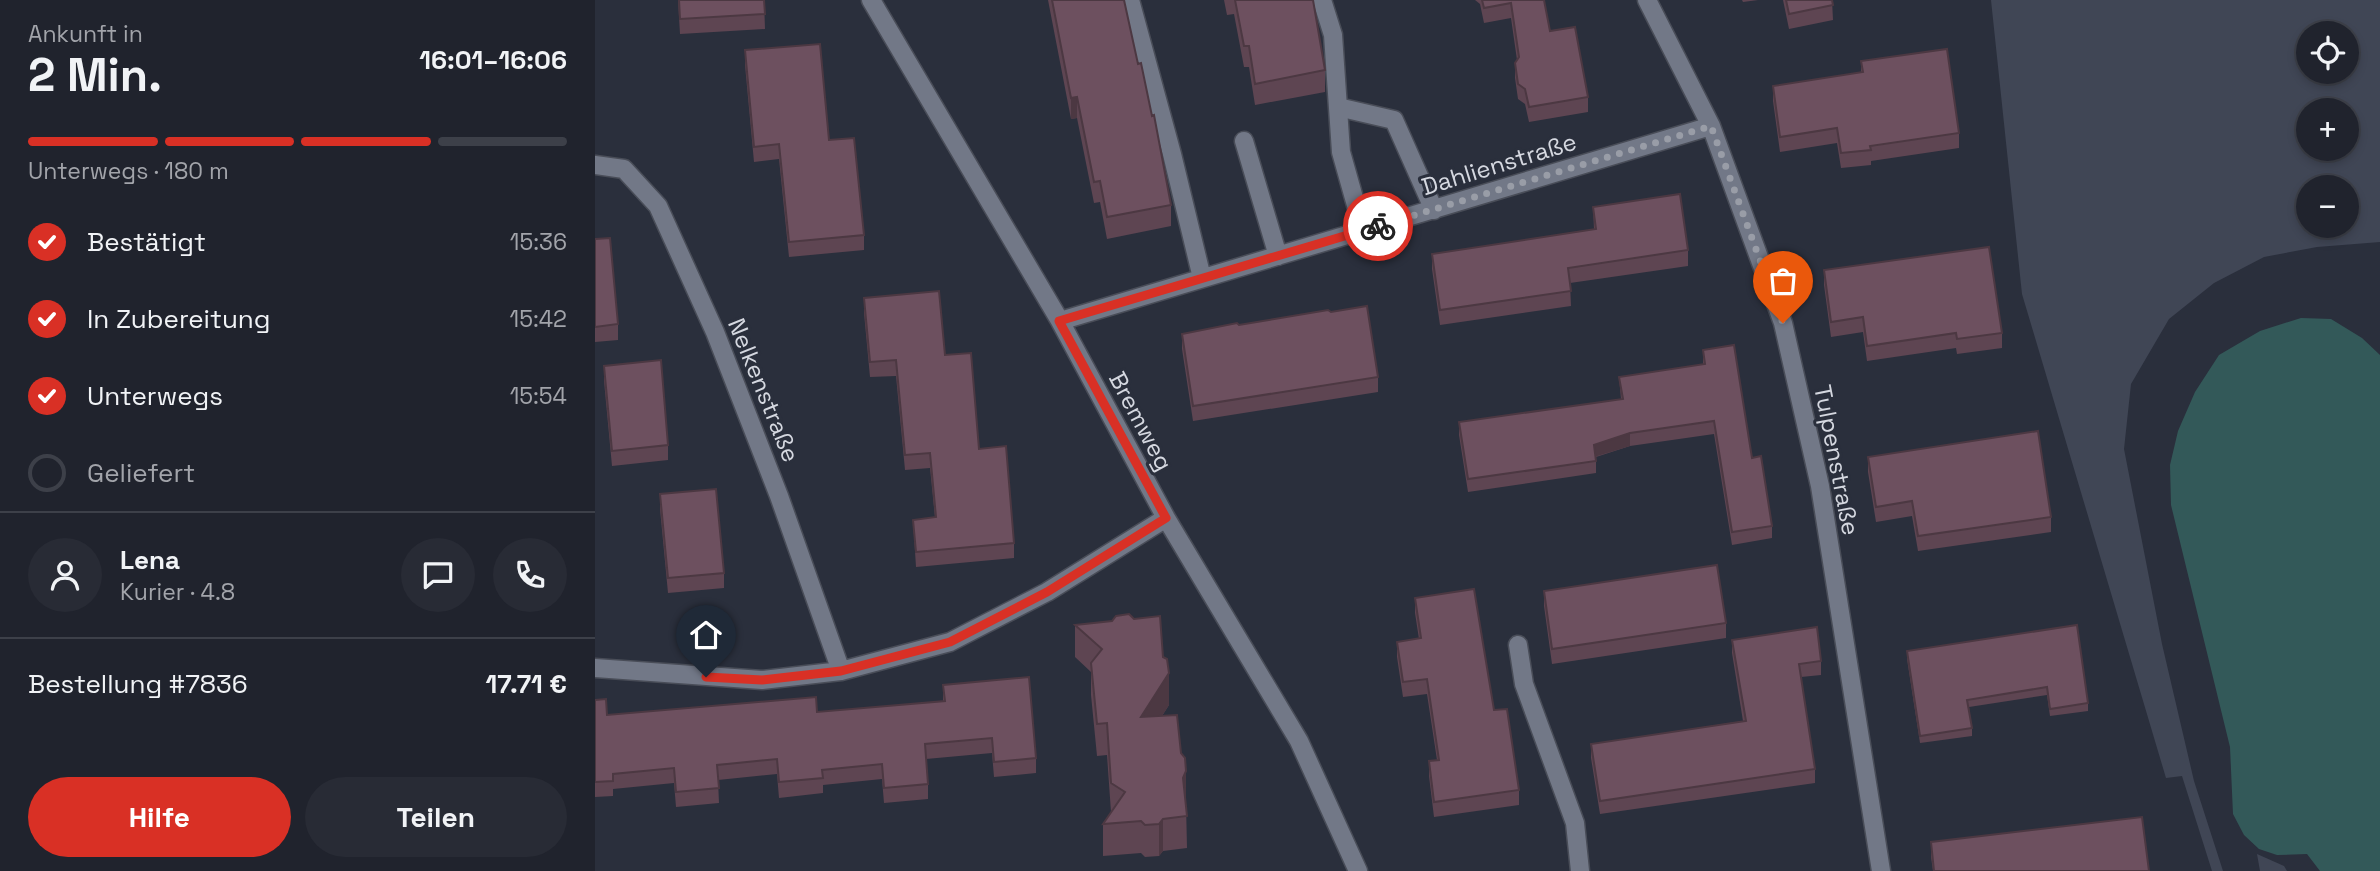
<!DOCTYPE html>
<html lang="de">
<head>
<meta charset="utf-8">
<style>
	:root { --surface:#20232d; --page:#282b35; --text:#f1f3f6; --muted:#a2a4aa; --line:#3d4049; --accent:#d93025 }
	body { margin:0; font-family:"Space Grotesk",sans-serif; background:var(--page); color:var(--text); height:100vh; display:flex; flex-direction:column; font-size:26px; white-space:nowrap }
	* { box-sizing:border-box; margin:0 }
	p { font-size:23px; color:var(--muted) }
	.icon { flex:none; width:38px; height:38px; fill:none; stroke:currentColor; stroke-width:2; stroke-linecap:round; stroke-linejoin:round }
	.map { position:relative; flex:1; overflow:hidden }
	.details { display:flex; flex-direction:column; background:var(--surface); width:595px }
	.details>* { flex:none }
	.tools { position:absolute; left:1701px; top:21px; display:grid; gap:14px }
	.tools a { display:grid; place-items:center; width:63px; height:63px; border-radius:50%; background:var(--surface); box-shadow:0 4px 10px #0003,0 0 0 2px var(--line); font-size:35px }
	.pin { position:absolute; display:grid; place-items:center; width:60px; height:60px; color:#fff; margin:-72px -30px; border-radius:50% 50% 50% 0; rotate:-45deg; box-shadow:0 0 7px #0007 }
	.pin .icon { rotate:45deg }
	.courier { position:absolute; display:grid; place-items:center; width:70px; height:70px; margin:-35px; border:5px solid #d93025; border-radius:50%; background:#fff; color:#222; box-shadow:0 2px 9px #0007 }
	.overview em { font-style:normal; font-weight:800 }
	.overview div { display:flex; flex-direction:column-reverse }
	.overview { display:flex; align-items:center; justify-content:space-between; height:119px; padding:0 28px }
	h1 { font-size:46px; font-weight:800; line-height:52px }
	.bar { display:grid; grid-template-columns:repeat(4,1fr); gap:10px 7px; align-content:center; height:84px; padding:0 28px }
	.bar i { height:9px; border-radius:5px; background:var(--line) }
	.bar .on { background:var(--accent) }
	.bar p { grid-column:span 4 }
	.line { display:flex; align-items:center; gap:18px; padding:0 28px; border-top:2px solid var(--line) }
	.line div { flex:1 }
	.round { display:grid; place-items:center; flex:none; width:74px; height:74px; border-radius:37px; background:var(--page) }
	ol { padding:0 28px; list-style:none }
	li { display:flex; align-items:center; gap:21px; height:77px }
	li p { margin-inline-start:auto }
	li .icon { padding:7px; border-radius:50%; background:var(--accent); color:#fff; stroke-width:4 }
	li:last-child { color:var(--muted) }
	li i { width:38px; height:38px; border:4px solid var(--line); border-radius:50% }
	.action { display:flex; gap:14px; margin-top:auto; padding:14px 28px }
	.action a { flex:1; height:80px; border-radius:42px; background:var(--accent); color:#fff; font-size:28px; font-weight:800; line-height:80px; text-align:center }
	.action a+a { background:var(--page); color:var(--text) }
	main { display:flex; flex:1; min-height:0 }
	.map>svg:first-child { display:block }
</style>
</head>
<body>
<main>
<section class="details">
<div class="overview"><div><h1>2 Min.</h1><p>Ankunft in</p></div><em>16:01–16:06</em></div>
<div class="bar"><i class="on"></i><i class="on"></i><i class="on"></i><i></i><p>Unterwegs · 180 m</p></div>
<ol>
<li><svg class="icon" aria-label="check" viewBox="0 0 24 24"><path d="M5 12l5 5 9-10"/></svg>Bestätigt<p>15:36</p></li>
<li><svg class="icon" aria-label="check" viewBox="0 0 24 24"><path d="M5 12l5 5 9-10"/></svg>In Zubereitung<p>15:42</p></li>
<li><svg class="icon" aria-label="check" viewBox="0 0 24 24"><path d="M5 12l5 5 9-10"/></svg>Unterwegs<p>15:54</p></li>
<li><i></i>Geliefert</li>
</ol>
<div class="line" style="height:126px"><a class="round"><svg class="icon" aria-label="person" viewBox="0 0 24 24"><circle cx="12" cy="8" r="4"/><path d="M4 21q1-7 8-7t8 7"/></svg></a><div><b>Lena</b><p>Kurier · 4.8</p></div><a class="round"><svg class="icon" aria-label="chat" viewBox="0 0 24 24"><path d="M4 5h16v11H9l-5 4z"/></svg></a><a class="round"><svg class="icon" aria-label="phone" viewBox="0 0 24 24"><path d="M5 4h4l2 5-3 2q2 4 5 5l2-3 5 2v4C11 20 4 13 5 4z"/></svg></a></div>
<div class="line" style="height:91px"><div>Bestellung #7836</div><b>17.71 €</b></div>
<div class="action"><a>Hilfe</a><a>Teilen</a></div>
</section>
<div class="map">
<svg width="1785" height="871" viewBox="0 0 1785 871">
	<rect width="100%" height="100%" fill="#2a2f3c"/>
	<path fill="#404655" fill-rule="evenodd" d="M 1396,0 L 1785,0 L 1785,242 L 1722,247 L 1669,257 L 1619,283 L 1574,319 L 1536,384 L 1529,449 L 1567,644 L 1599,781 L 1628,871 L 1617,871 L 1587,776 L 1571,778 L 1427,294 ZM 1713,33 L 1752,33 L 1752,72 L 1713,72 ZM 1713,110 L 1752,110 L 1752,149 L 1713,149 ZM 1752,187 L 1752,226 L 1713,226 L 1713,187 Z
		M 1662,854 L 1689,866 L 1692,871 L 1665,871 Z"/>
	<path fill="#335959" d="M 1706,318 L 1736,319 L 1767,338 L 1785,355 L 1785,871 L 1725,871 L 1712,854 L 1682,855 L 1664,849 L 1649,835 L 1638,814 L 1635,747 L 1576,505 L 1575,465 L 1583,431 L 1600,392 L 1624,355 L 1665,331 Z"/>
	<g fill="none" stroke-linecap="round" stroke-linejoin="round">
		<defs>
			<path id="minor" d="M 276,0 L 465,321 L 571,518 L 704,741 L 763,871
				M 535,0 L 577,154 L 607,278
				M 727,0 L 738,35 L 746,152 L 768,230
				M 1052,0 L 1116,126 L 1188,323 L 1225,486 L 1286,871
				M 743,107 L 799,120 L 839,210
				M 649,141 L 683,256
				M 0,165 L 29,169 L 63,206 L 120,332 L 184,496 L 246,671
				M 465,321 L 1116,126
				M 923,645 L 929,684 L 980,823 L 985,871
				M 0,668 L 167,680 L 246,671 L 355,642 L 452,592 L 571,518"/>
		</defs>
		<use href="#minor" stroke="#494d58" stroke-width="21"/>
		<use href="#minor" stroke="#727887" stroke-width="18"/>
	</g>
	<path fill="#5e4552" d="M 83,0 L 169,0 L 170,29 L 85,34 Z
		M 453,0 L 529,0 L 543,64 L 557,116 L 576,205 L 576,226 L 512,239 L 505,202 L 499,203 L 482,118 L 476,119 Z
		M 629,0 L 718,0 L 730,70 L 730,92 L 660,105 L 654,67 L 649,67 L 639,14 L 632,15 Z
		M 880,0 L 949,0 L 955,31 L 993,97 L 993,112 L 934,122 L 930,104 L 923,99 L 920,78 L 920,63 L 922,60 L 916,18 L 889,23 L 885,4 Z
		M 1147,0 L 1163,0 L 1148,2 Z
		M 1188,0 L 1237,0 L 1238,20 L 1194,29 Z
		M 150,50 L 234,140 L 269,235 L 269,250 L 194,257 L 184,159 L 159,162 L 150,65 Z
		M 1266,61 L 1364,133 L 1364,148 L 1276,161 L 1276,165 L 1246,168 L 1242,143 L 1185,152 L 1178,101 L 1178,86 L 1266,73 Z
		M 998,207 L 1093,250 L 1093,266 L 975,283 L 976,306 L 845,325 L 837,269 L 837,254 L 999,229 Z
		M 0,239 L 23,324 L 23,340 L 0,342 Z
		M 1229,270 L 1407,333 L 1407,348 L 1362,354 L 1361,348 L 1272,361 L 1268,332 L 1236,337 L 1229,285 Z
		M 269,298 L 350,355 L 419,543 L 419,558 L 321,567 L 318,520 L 340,518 L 335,468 L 310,470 L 301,376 L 275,377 L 269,313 Z
		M 644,325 L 783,377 L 783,392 L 598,421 L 587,349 L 587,334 Z
		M 1108,350 L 1157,458 L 1177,526 L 1177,538 L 1137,545 L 1119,434 L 1035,446 L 1001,457 L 1001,473 L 873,492 L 864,435 L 864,422 L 1026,399 L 1024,377 L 1108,364 Z
		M 9,366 L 73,445 L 73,460 L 17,466 L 9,381 Z
		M 1273,457 L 1456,517 L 1456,532 L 1323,551 L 1317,516 L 1281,522 L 1273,472 Z
		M 65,494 L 129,573 L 129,588 L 73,593 L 65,509 Z
		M 949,591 L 1131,623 L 1131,638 L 957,664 L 949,606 Z
		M 820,598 L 899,710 L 924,790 L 924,805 L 839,817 L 834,776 L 834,761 L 842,760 L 832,694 L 808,697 L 802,657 L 802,642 L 824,639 L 820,613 Z
		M 480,625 L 574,705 L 567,716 L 591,803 L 592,848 L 568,851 L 564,856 L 550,857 L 546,853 L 508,856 L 508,824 L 516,812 L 512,755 L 502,756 L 496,695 L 496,672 L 480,657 Z
		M 1482,625 L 1493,703 L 1493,711 L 1455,716 L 1452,695 L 1374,707 L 1377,728 L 1377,736 L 1325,743 L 1312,659 L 1312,651 Z
		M 1137,640 L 1226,661 L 1226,675 L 1206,677 L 1220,769 L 1220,783 L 1005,814 L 996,758 L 996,744 L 1148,721 L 1137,653 Z
		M 348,685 L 441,758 L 441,773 L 399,777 L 397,753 L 331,759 L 333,784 L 333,799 L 289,803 L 287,779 L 228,785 L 228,793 L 184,798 L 182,774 L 123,780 L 124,803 L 81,807 L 79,783 L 18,789 L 18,796 L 0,797 L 0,700 L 12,715 L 222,712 L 348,701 Z
		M 1336,842 L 1554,871 L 1338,871 L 1336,857 Z"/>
	<path fill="#4c3842" d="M 482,97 L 482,118 L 476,119 L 476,98 Z
		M 1035,433 L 1035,446 L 999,457 L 999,445 Z
		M 574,673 L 574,705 L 546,749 L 546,717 Z
		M 591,771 L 591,803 L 588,810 L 588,778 Z
		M 568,819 L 568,851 L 564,856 L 564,824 Z"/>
	<path fill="#6d505f" stroke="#4c3842" stroke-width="2" d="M 84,0 L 169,0 L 170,14 L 85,19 Z
		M 457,0 L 529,0 L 543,64 L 546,63 L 557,116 L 559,115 L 576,205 L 512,217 L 505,181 L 499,182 L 482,97 L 476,98 Z
		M 640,0 L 718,0 L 730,70 L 660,84 L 654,46 L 649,46 Z
		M 887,0 L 949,0 L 955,31 L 980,27 L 993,97 L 934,107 L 930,89 L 923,84 L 920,63 L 924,57 L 916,3 L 889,8 Z
		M 1191,0 L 1237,0 L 1238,5 L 1194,14 Z
		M 225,44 L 234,140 L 259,138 L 269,235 L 194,242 L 184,144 L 159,147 L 150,50 Z
		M 1352,49 L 1364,133 L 1275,146 L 1276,150 L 1246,153 L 1242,128 L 1185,137 L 1178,86 L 1268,72 L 1266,61 Z
		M 1085,194 L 1093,250 L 973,268 L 976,291 L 845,310 L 837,254 L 1001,229 L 998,207 Z
		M 15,238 L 23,324 L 0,327 L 0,239 Z
		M 1394,247 L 1407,333 L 1362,339 L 1361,333 L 1272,346 L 1268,317 L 1236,322 L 1229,270 Z
		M 344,291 L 350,355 L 376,353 L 384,449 L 411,446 L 419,543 L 321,552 L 318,520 L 341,517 L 335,453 L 310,455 L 301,360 L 275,362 L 269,298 Z
		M 772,306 L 783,377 L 598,406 L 587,334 L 642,323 L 644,325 L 733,310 L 736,312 Z
		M 1139,345 L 1157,458 L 1166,456 L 1177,526 L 1137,532 L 1119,421 L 1035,433 L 999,445 L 1001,461 L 873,479 L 864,422 L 1028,399 L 1024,377 L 1110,364 L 1108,350 Z
		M 66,360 L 73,445 L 17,451 L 9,366 Z
		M 1443,431 L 1456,517 L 1323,536 L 1317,501 L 1281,507 L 1273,457 Z
		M 121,489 L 129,573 L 73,578 L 65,494 Z
		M 1122,565 L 1131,623 L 957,649 L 949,591 Z
		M 879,589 L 899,710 L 912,709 L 924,790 L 839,802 L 834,761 L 844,760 L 832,679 L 808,682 L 802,642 L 826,638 L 820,598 Z
		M 534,614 L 539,619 L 565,616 L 568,657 L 572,659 L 574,673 L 546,717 L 582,715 L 586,753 L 590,758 L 591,771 L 588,778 L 592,816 L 568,819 L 564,824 L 550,825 L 546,821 L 508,824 L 530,792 L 516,783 L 512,723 L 502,724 L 496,663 L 507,649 L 480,625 L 517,621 L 521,616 Z
		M 1482,625 L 1493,703 L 1455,709 L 1452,687 L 1372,700 L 1377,728 L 1325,736 L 1312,651 Z
		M 1222,627 L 1226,661 L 1204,664 L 1220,769 L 1005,801 L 996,744 L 1151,721 L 1137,640 Z
		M 434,677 L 441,758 L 399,762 L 397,738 L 330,744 L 333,784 L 289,788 L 287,764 L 227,770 L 228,778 L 184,782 L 182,759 L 122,765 L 124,788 L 81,792 L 79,768 L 18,774 L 18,781 L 0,782 L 0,700 L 11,699 L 12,715 L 221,697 L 222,712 L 350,701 L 348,685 Z
		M 1547,817 L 1554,871 L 1339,871 L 1336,842 Z"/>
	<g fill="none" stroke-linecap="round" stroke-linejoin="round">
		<path stroke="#999da7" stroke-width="7" stroke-dasharray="0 12.6" d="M 783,226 L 1116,126 L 1188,323"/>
		<path stroke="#d93025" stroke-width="9" d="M 111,677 L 167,680 L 246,671 L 355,642 L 452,592 L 571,518 L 464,321 L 783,226"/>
	</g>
	<g text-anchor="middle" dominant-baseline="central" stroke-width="6" stroke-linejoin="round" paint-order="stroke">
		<g font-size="24" fill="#d5d8e0" stroke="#2a2f3c">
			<text transform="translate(904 164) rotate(-17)">Dahlienstraße</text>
			<text transform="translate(169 390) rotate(68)">Nelkenstraße</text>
			<text transform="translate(546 421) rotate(62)">Bremweg</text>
			<text transform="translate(1242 460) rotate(79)">Tulpenstraße</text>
		</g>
	</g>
</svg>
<div class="tools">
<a><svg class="icon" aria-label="locate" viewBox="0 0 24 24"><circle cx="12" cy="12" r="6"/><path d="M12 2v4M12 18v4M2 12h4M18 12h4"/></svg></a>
<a>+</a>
<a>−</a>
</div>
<div class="pin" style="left:1188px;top:323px;background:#ea580c"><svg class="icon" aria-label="bag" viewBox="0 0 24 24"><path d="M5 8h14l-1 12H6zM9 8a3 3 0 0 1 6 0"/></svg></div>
<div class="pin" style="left:111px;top:677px;background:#1f2937"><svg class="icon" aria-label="home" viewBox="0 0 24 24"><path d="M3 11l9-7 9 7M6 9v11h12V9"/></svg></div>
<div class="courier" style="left:783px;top:226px"><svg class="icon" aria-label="bike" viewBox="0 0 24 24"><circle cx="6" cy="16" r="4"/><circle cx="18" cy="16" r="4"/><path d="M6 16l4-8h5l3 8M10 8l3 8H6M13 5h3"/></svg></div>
</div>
</main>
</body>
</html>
